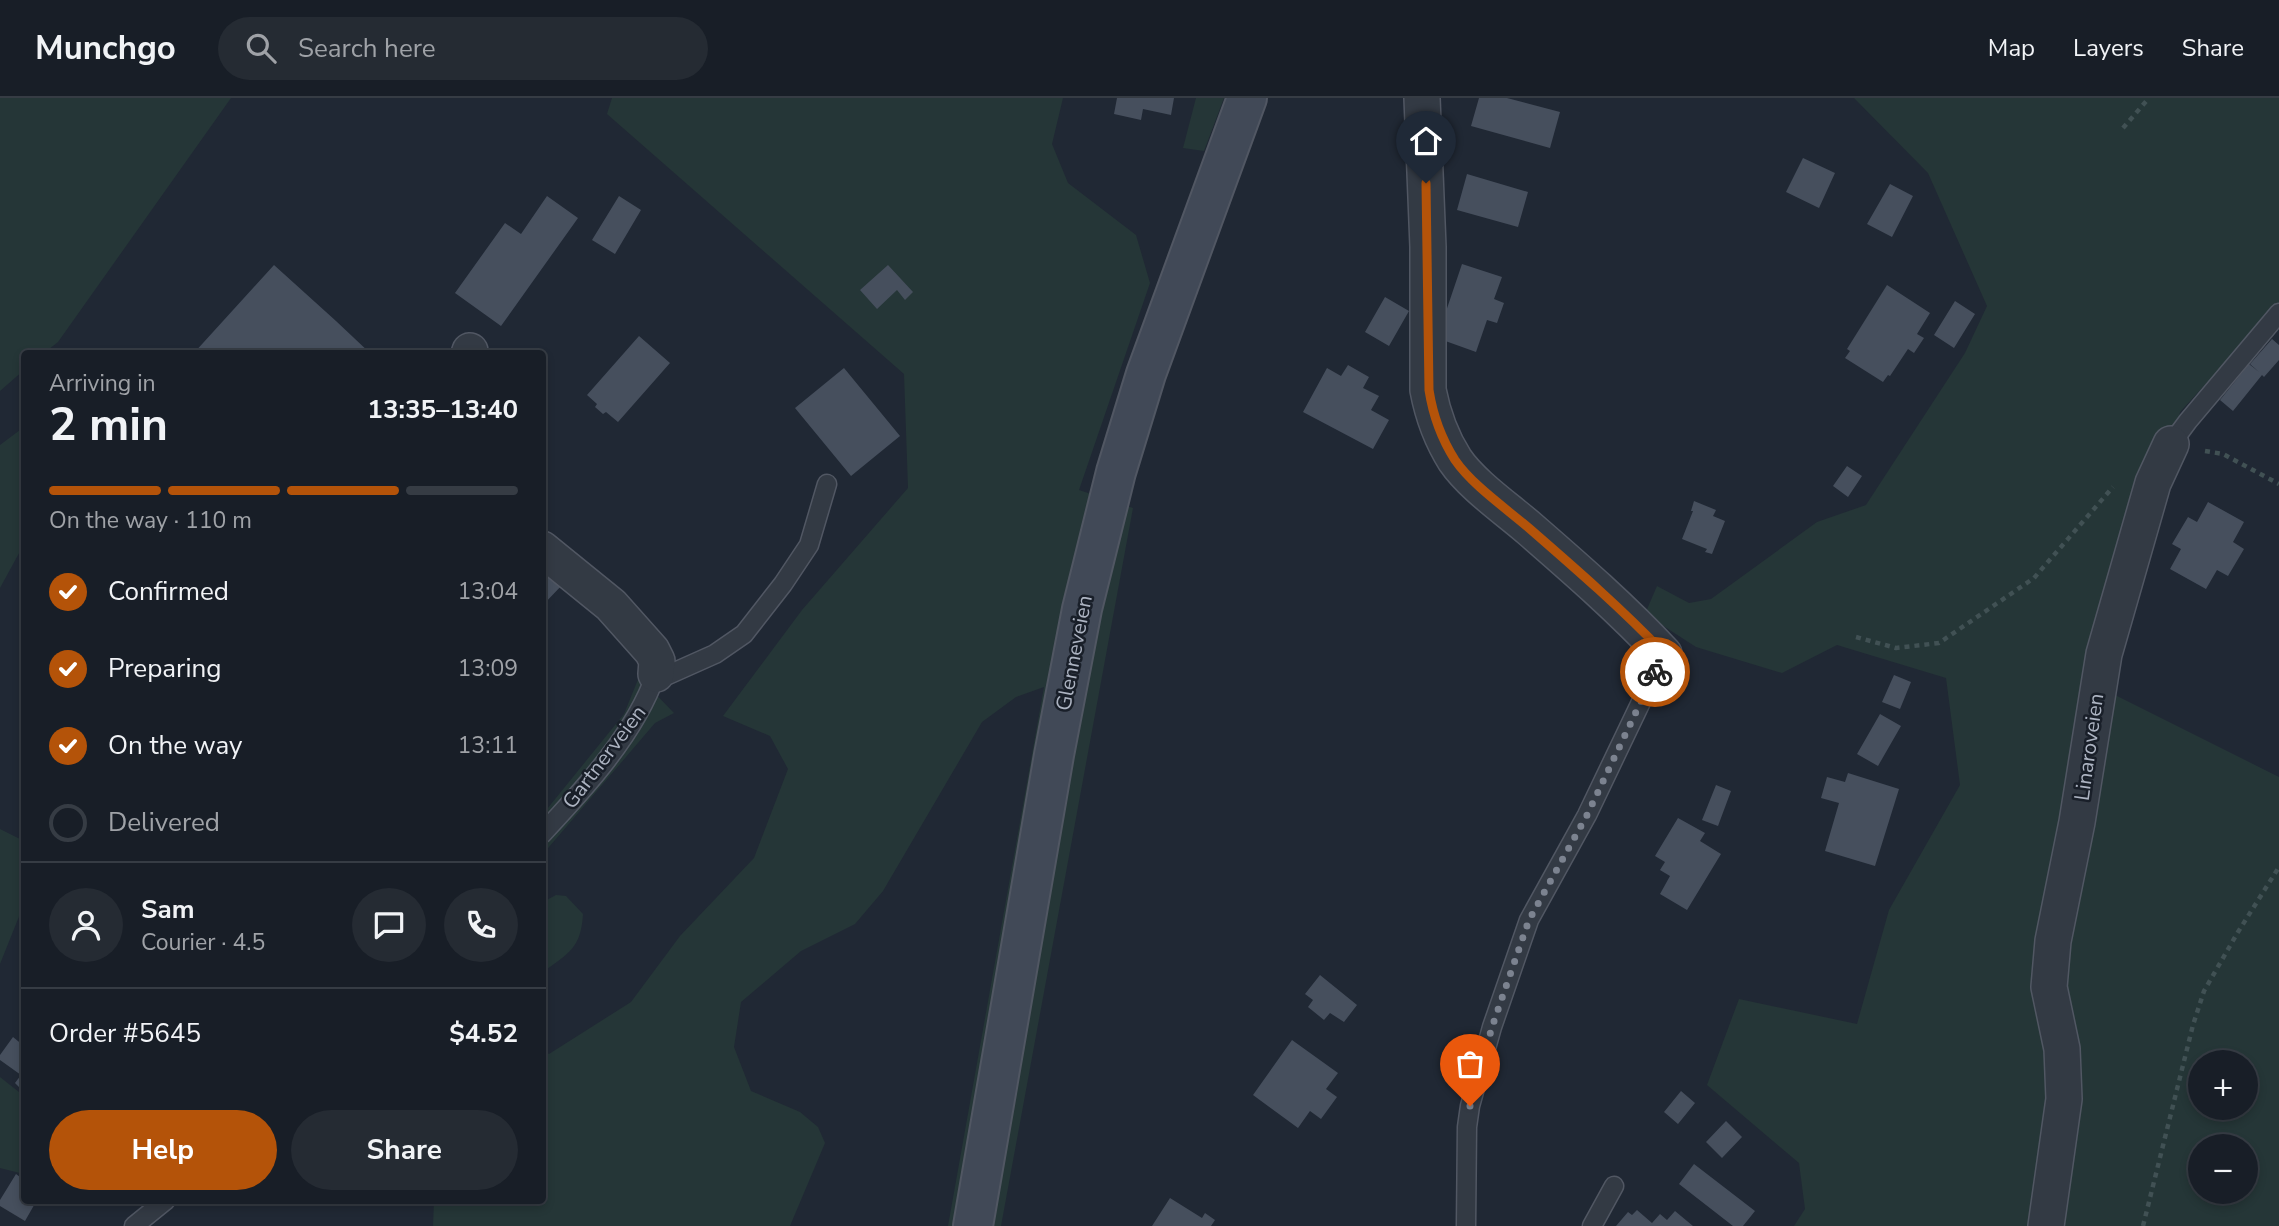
<!DOCTYPE html>
<html lang="en">
<head>
<meta charset="utf-8">
<style>
	:root { --surface:#181e27; --page:#252b33; --text:#f1f3f6; --muted:#9fa2a7; --line:#363c44; --accent:#b45309 }
	body { margin:0; font-family:"Nunito Sans",sans-serif; background:var(--page); color:var(--text); height:100vh; display:flex; flex-direction:column; font-size:26px; white-space:nowrap }
	* { box-sizing:border-box; margin:0 }
	p { font-size:23px; color:var(--muted) }
	.icon { flex:none; width:38px; height:38px; fill:none; stroke:currentColor; stroke-width:2; stroke-linecap:round; stroke-linejoin:round }
	.map { position:relative; flex:1; overflow:hidden }
	.sheet { position:absolute; left:21px; top:252px; width:525px; height:854px; display:flex; flex-direction:column; background:var(--surface); border-radius:7px; box-shadow:0 4px 10px #0003,0 0 0 2px var(--line) }
	.sheet>* { flex:none }
	.buttons { position:absolute; left:2188px; top:952px; display:grid; gap:14px }
	.buttons a { display:grid; place-items:center; width:70px; height:70px; border-radius:50%; background:var(--surface); box-shadow:0 4px 10px #0003,0 0 0 2px var(--line); font-size:35px }
	.pin { position:absolute; display:grid; place-items:center; width:60px; height:60px; color:#fff; margin:-72px -30px; border-radius:50% 50% 50% 0; rotate:-45deg; box-shadow:0 0 7px #0007 }
	.pin .icon { rotate:45deg }
	.courier { position:absolute; display:grid; place-items:center; width:70px; height:70px; margin:-35px; border:5px solid #b45309; border-radius:50%; background:#fff; color:#222; box-shadow:0 2px 9px #0007 }
	.overview em { font-style:normal; font-weight:700 }
	.overview div { display:flex; flex-direction:column-reverse }
	.overview { display:flex; align-items:center; justify-content:space-between; height:119px; padding:0 28px }
	h1 { font-size:46px; font-weight:700; line-height:52px }
	.bar { display:grid; grid-template-columns:repeat(4,1fr); gap:10px 7px; align-content:center; height:84px; padding:0 28px }
	.bar i { height:9px; border-radius:5px; background:var(--line) }
	.bar .on { background:var(--accent) }
	.bar p { grid-column:span 4 }
	.line { display:flex; align-items:center; gap:18px; padding:0 28px; border-top:2px solid var(--line) }
	.line div { flex:1 }
	.round { display:grid; place-items:center; flex:none; width:74px; height:74px; border-radius:37px; background:var(--page) }
	ol { padding:0 28px; list-style:none }
	li { display:flex; align-items:center; gap:21px; height:77px }
	li p { margin-inline-start:auto }
	li .icon { padding:7px; border-radius:50%; background:var(--accent); color:#fff; stroke-width:4 }
	li:last-child { color:var(--muted) }
	li i { width:38px; height:38px; border:4px solid var(--line); border-radius:50% }
	.cta { display:flex; gap:14px; margin-top:auto; padding:14px 28px }
	.cta a { flex:1; height:80px; border-radius:42px; background:var(--accent); color:#fff; font-size:28px; font-weight:700; line-height:80px; text-align:center }
	.cta a+a { background:var(--page); color:var(--text) }
	header { display:flex; align-items:center; gap:42px; box-sizing:border-box; height:98px; padding:0 35px; background:var(--surface); border-bottom:2px solid var(--line) }
	header strong { font-size:33px }
	nav { display:flex; gap:38px; margin-inline-start:auto; font-size:24px }
	.search { width:490px; height:63px; background:var(--page); display:flex; align-items:center; gap:18px; box-sizing:border-box; padding:0 24px; border-radius:38px; color:var(--muted); font-size:26px }
	.map>svg:first-child { display:block }
</style>
</head>
<body>
<header>
<strong>Munchgo</strong>
<div class="search"><svg class="icon" aria-label="search" viewBox="0 0 24 24"><circle cx="10" cy="10" r="6"/><path d="M15 15l6 6"/></svg>Search here</div>
<nav><a>Map</a><a>Layers</a><a>Share</a></nav>
</header>
<div class="map">
<svg width="2279" height="1128" viewBox="0 0 2279 1128">
	<rect width="100%" height="100%" fill="#202834"/>
	<path fill="#253637" fill-rule="evenodd" d="M 0,0 L 231,0 L 58,244 L 44,255 L 24,256 L 24,272 L 0,293 Z
		M 612,0 L 1063,0 L 1052,46 L 1068,85 L 1136,137 L 1150,185 L 1079,392 L 1133,410 L 1001,1128 L 948,1128 L 1044,589 L 1016,599 L 982,624 L 883,793 L 855,826 L 801,853 L 741,904 L 734,949 L 751,993 L 800,1014 L 818,1029 L 825,1045 L 790,1128 L 433,1128 L 434,1103 L 542,1102 L 543,953 L 549,956 L 631,904 L 680,838 L 754,760 L 788,671 L 770,638 L 723,618 L 802,512 L 908,390 L 904,276 L 607,16 Z
		M 1196,0 L 1224,0 L 1204,53 L 1183,50 Z
		M 1854,0 L 2279,0 L 2279,206 L 2180,314 L 2166,380 L 2107,593 L 2279,679 L 2279,1128 L 1794,1128 L 1805,1111 L 1799,1065 L 1707,987 L 1739,901 L 1857,926 L 1889,812 L 1960,687 L 1946,580 L 1837,547 L 1782,575 L 1696,549 L 1645,516 L 1657,488 L 1689,505 L 1711,501 L 1817,424 L 1866,407 L 1965,255 L 1987,208 L 1928,75 ZM 2200,964 L 2245,964 L 2245,1010 L 2200,1010 ZM 2200,1048 L 2245,1048 L 2245,1094 L 2200,1094 Z
		M 24,329 L 24,446 L 0,490 L 0,347 Z
		M 639,579 L 674,615 L 655,625 L 543,756 L 543,716 L 624,616 Z
		M 0,731 L 24,743 L 24,806 L 0,866 Z
		M 556,797 L 566,798 L 583,816 C 581,850 569,855 543,874 L 543,804 Z
		M 0,979 L 24,998 L 24,1076 L 0,1070 Z"/>
	<path fill="#464f5d" d="M 1117,0 L 1174,0 L 1171,17 L 1143,11 L 1141,22 L 1114,16 Z
		M 1479,0 L 1507,0 L 1560,14 L 1550,50 L 1471,28 Z
		M 1803,60 L 1835,75 L 1819,110 L 1786,94 Z
		M 1467,76 L 1528,94 L 1518,129 L 1457,112 Z
		M 1890,86 L 1913,98 L 1892,139 L 1867,126 Z
		M 547,98 L 578,120 L 501,228 L 455,195 L 505,125 L 521,136 Z
		M 619,98 L 641,112 L 615,156 L 592,142 Z
		M 1462,166 L 1502,179 L 1494,201 L 1504,205 L 1497,225 L 1487,222 L 1476,254 L 1437,240 Z
		M 274,167 L 336,223 L 371,256 L 193,256 Z
		M 888,167 L 913,194 L 905,202 L 897,192 L 877,211 L 860,192 Z
		M 1887,187 L 1930,215 L 1917,236 L 1924,240 L 1914,255 L 1908,251 L 1890,278 L 1888,277 L 1883,284 L 1845,260 L 1850,253 L 1847,251 Z
		M 1385,199 L 1409,213 L 1389,248 L 1365,234 Z
		M 1955,203 L 1975,216 L 1954,250 L 1934,237 Z
		M 639,238 L 670,265 L 618,324 L 606,314 L 603,316 L 595,309 L 597,306 L 587,297 Z
		M 2272,241 L 2279,247 L 2279,262 L 2264,279 L 2262,277 L 2233,313 L 2220,302 L 2249,266 L 2259,274 L 2250,266 Z
		M 1348,267 L 1369,279 L 1363,290 L 1379,298 L 1371,312 L 1389,322 L 1373,351 L 1303,314 L 1327,270 L 1341,278 Z
		M 844,270 L 900,338 L 851,378 L 795,310 Z
		M 1847,368 L 1862,378 L 1848,399 L 1833,388 Z
		M 1694,403 L 1716,412 L 1713,418 L 1725,423 L 1712,456 L 1705,454 L 1707,451 L 1682,441 L 1693,413 L 1691,413 Z
		M 2208,404 L 2244,424 L 2233,444 L 2244,451 L 2228,478 L 2217,472 L 2206,491 L 2170,471 L 2181,451 L 2172,446 L 2188,419 L 2197,424 Z
		M 542,466 L 564,485 L 542,508 Z
		M 1894,577 L 1911,584 L 1900,611 L 1882,604 Z
		M 1880,616 L 1901,628 L 1878,668 L 1857,656 Z
		M 1848,675 L 1899,691 L 1875,768 L 1825,753 L 1839,705 L 1821,700 L 1827,679 L 1845,684 Z
		M 1716,687 L 1731,693 L 1718,728 L 1702,722 Z
		M 1678,720 L 1705,735 L 1700,743 L 1721,756 L 1687,812 L 1660,796 L 1670,778 L 1660,772 L 1665,764 L 1655,758 Z
		M 1320,877 L 1357,907 L 1344,924 L 1330,915 L 1324,922 L 1308,909 L 1313,902 L 1305,896 Z
		M 13,939 L 24,948 L 24,994 L 15,985 L 21,977 L 0,962 L 0,957 Z
		M 1292,942 L 1338,975 L 1326,991 L 1337,999 L 1321,1021 L 1310,1013 L 1298,1030 L 1253,997 Z
		M 1681,993 L 1695,1005 L 1678,1026 L 1664,1014 Z
		M 1726,1023 L 1742,1039 L 1722,1060 L 1706,1044 Z
		M 1694,1066 L 1755,1113 L 1743,1128 L 1733,1128 L 1679,1086 Z
		M 16,1076 L 24,1082 L 24,1102 L 37,1102 L 25,1123 L 0,1108 L 0,1102 Z
		M 1170,1100 L 1202,1120 L 1205,1115 L 1215,1122 L 1211,1128 L 1152,1128 Z
		M 1637,1112 L 1652,1125 L 1660,1116 L 1667,1122 L 1675,1113 L 1693,1128 L 1616,1128 L 1628,1114 L 1632,1117 Z"/>
	<g fill="none" stroke-linecap="round" stroke-linejoin="round">
		<defs>
			<path id="lane" d="M 2171,346 L 2188,323 L 2279,215
				M 542,736 C 585,690 635,636 656,576 L 668,577 L 715,556 L 744,536 L 783,486 L 809,447 L 827,386
				M 134,1128 L 166,1102
				M 1466,1128 L 1467,1029 L 1470,1008 L 1492,929 L 1529,822 L 1587,717 L 1664,556
				M 1592,1128 L 1614,1088"/>
			<path id="street" d="M 1422,0 L 1428,149 L 1428,292 C 1433,318 1441,340 1455,362 C 1472,387 1507,411 1530,431 C 1576,471 1622,511 1664,556
				M 469,256 L 470,253
				M 542,451 L 611,507 L 652,553 L 657,563 L 656,576
				M 2046,1128 L 2064,1001 L 2062,951 L 2049,889 L 2053,843 L 2077,724 L 2104,556 L 2153,385 L 2171,346"/>
			<path id="secondary" d="M 973,1128 L 1054,657 L 1082,511 L 1116,374 L 1146,276 L 1247,0"/>
		</defs>
		<use href="#lane" stroke="#515763" stroke-width="21"/>
		<use href="#street" stroke="#515763" stroke-width="38"/>
		<use href="#secondary" stroke="#515763" stroke-width="42"/>
		<path stroke="#415154" stroke-width="4.5" stroke-dasharray="5 5" stroke-linecap="butt" d="M 2123,30 L 2149,0
			M 2205,353 L 2223,356 L 2279,386
			M 1856,539 L 1896,550 L 1939,545 L 2034,480 L 2113,389
			M 2143,1128 L 2193,927 L 2204,893 L 2238,834 L 2279,769"/>
		<use href="#lane" stroke="#333a44" stroke-width="18"/>
		<use href="#street" stroke="#333a44" stroke-width="35"/>
		<use href="#secondary" stroke="#414957" stroke-width="38"/>
	</g>
	<g fill="none" stroke-linecap="round" stroke-linejoin="round">
		<path stroke="#7c8390" stroke-width="7" stroke-dasharray="0 12.6" d="M 1470,1008 L 1492,929 L 1529,822 L 1587,717 L 1655,574"/>
		<path stroke="#b45309" stroke-width="9" d="M 1426,85 L 1429,292 C 1433,318 1441,340 1455,362 C 1472,387 1507,411 1530,431 C 1576,471 1622,511 1664,555 L 1655,574"/>
	</g>
	<g text-anchor="middle" dominant-baseline="central" stroke-width="5" stroke-linejoin="round" paint-order="stroke">
		<g font-size="21" fill="#adb4c2" stroke="#191f29">
			<text transform="translate(1074 555) rotate(-79)">Glenneveien</text>
			<text transform="translate(2089 649) rotate(-82)">Linaroveien</text>
			<text transform="translate(604 659) rotate(-53)">Gartnerveien</text>
		</g>
	</g>
</svg>
<div class="buttons">
<a>+</a>
<a>−</a>
</div>
<div class="pin" style="left:1470px;top:1008px;background:#ea580c"><svg class="icon" aria-label="bag" viewBox="0 0 24 24"><path d="M5 8h14l-1 12H6zM9 8a3 3 0 0 1 6 0"/></svg></div>
<div class="pin" style="left:1426px;top:85px;background:#1f2937"><svg class="icon" aria-label="home" viewBox="0 0 24 24"><path d="M3 11l9-7 9 7M6 9v11h12V9"/></svg></div>
<div class="courier" style="left:1655px;top:574px"><svg class="icon" aria-label="bike" viewBox="0 0 24 24"><circle cx="6" cy="16" r="4"/><circle cx="18" cy="16" r="4"/><path d="M6 16l4-8h5l3 8M10 8l3 8H6M13 5h3"/></svg></div>
<section class="sheet">
<div class="overview"><div><h1>2 min</h1><p>Arriving in</p></div><em>13:35–13:40</em></div>
<div class="bar"><i class="on"></i><i class="on"></i><i class="on"></i><i></i><p>On the way · 110 m</p></div>
<ol>
<li><svg class="icon" aria-label="check" viewBox="0 0 24 24"><path d="M5 12l5 5 9-10"/></svg>Confirmed<p>13:04</p></li>
<li><svg class="icon" aria-label="check" viewBox="0 0 24 24"><path d="M5 12l5 5 9-10"/></svg>Preparing<p>13:09</p></li>
<li><svg class="icon" aria-label="check" viewBox="0 0 24 24"><path d="M5 12l5 5 9-10"/></svg>On the way<p>13:11</p></li>
<li><i></i>Delivered</li>
</ol>
<div class="line" style="height:126px"><a class="round"><svg class="icon" aria-label="person" viewBox="0 0 24 24"><circle cx="12" cy="8" r="4"/><path d="M4 21q1-7 8-7t8 7"/></svg></a><div><b>Sam</b><p>Courier · 4.5</p></div><a class="round"><svg class="icon" aria-label="chat" viewBox="0 0 24 24"><path d="M4 5h16v11H9l-5 4z"/></svg></a><a class="round"><svg class="icon" aria-label="phone" viewBox="0 0 24 24"><path d="M5 4h4l2 5-3 2q2 4 5 5l2-3 5 2v4C11 20 4 13 5 4z"/></svg></a></div>
<div class="line" style="height:91px"><div>Order #5645</div><b>$4.52</b></div>
<div class="cta"><a>Help</a><a>Share</a></div>
</section>
</div>
</body>
</html>
